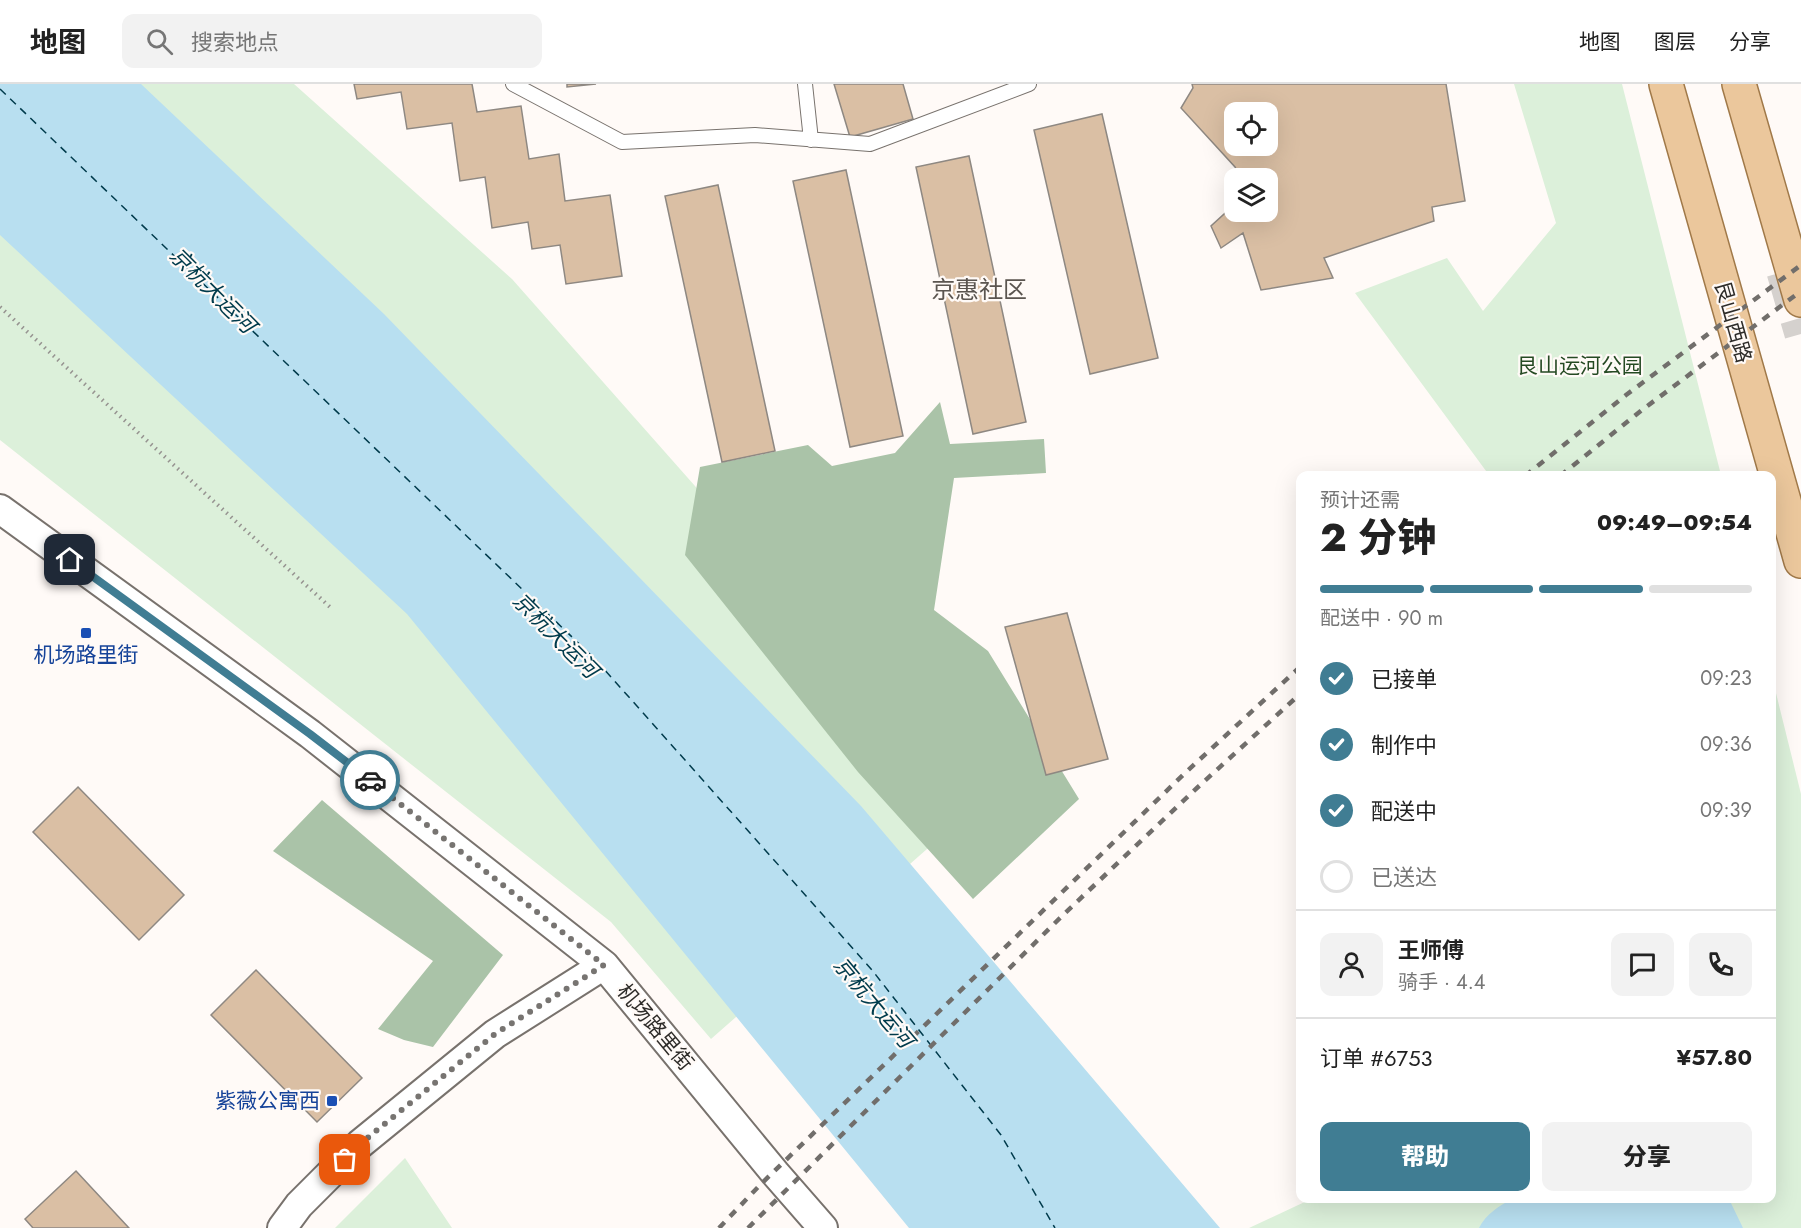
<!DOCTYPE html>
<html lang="zh">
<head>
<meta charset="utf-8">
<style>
	:root { --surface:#fff; --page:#f2f2f2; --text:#222; --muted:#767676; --line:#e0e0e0; --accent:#407d93 }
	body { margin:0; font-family:Jost,"Noto Sans SC",sans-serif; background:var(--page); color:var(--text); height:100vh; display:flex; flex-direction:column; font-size:22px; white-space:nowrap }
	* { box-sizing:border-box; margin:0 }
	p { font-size:20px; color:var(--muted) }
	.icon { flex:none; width:33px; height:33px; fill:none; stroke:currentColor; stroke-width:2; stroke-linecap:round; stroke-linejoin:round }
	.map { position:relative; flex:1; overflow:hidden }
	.details { position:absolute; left:1296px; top:387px; width:480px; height:732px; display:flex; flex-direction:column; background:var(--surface); border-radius:12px; box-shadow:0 6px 24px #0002 }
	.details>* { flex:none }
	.buttons { position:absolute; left:1224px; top:18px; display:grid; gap:12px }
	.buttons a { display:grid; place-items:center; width:54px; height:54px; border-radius:12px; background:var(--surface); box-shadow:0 6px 24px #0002; font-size:30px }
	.pin { position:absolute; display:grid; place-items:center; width:51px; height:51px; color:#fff; margin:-26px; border-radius:12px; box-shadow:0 3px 9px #0006 }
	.courier { position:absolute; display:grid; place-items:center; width:60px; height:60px; margin:-30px; border:4px solid #407d93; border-radius:50%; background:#fff; color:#222; box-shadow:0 2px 8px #0007 }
	.summary em { font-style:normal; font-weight:800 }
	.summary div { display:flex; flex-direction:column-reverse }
	.summary { display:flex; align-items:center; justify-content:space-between; height:102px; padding:0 24px }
	h1 { font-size:39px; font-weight:800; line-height:45px }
	.bar { display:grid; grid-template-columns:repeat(4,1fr); gap:9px 6px; align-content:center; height:72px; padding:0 24px }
	.bar i { height:8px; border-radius:4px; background:var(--line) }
	.bar .selected { background:var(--accent) }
	.bar p { grid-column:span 4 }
	.line { display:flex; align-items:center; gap:15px; padding:0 24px; border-top:2px solid var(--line) }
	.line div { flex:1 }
	.round { display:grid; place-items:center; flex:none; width:63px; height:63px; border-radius:12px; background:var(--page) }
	ol { padding:0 24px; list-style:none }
	li { display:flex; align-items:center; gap:18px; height:66px }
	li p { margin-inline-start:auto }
	li .icon { padding:6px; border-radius:50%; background:var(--accent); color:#fff; stroke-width:4 }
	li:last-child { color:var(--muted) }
	li i { width:33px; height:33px; border:3px solid var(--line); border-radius:50% }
	.action { display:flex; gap:12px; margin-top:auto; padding:12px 24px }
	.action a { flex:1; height:69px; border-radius:12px; background:var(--accent); color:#fff; font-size:24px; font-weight:800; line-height:69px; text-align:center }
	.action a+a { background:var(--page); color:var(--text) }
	header { display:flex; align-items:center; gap:36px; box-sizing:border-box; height:84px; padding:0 30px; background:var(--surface); border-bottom:2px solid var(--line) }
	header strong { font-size:28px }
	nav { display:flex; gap:33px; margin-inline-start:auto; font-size:21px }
	.search { width:420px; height:54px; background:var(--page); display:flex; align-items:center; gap:15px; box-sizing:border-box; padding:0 21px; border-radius:12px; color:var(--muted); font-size:22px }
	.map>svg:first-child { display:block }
</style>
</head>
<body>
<header>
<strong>地图</strong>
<div class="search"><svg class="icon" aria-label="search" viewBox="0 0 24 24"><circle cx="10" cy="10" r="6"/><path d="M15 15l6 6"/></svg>搜索地点</div>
<nav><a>地图</a><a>图层</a><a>分享</a></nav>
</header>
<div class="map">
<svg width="1801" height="1144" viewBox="0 0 1801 1144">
	<rect width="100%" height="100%" fill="#fffaf7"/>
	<path fill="#dcf0da" d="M 0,0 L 294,0 L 512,195 L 977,721 L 711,955 L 611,838 L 0,356 Z
		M 1514,0 L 1622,0 L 1721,391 L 1489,391 L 1355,209 L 1447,174 L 1483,227 L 1556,139 Z
		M 1772,593 L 1801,710 L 1801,1144 L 1249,1144 L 1311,1115 L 1772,1114 Z
		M 405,1074 L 452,1144 L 335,1144 Z"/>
	<path fill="#aac3a8" d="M 940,318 L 950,360 L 1044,355 L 1046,389 L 954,394 L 934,526 L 988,567 L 1079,715 L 973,815 L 858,688 L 685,471 L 700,383 L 808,361 L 832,382 L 895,369 Z
		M 322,716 L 503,871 L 433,963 L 404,956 L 378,945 L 433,877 L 273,767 Z"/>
	<path fill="#b8dff0" d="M 0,0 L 141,0 L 384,230 L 861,722 L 1220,1144 L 909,1144 L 407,530 L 0,151 Z
		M 1512,1115 L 1729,1115 L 1743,1144 L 1479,1144 C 1486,1130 1499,1122 1512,1115 Z"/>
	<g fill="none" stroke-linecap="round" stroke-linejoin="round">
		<path stroke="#003b4c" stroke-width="1.5" stroke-dasharray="8 6" stroke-linecap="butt" d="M 0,5 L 595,575 L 872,886 L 1001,1051 L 1055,1144"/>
	</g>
	<path fill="#dabfa4" stroke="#8e8882" stroke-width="1.5" fill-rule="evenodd" d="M 354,0 L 472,0 L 477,28 L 521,22 L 529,75 L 559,70 L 565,117 L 610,111 L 622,192 L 566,200 L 560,161 L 532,165 L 528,138 L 492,144 L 485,93 L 460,97 L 452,39 L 407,45 L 401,8 L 357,15 Z
		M 567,0 L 596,0 L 567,3 Z
		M 834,0 L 903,0 L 913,35 L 850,53 Z
		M 1192,0 L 1446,0 L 1465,117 L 1432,123 L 1434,137 L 1324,174 L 1333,194 L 1261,206 L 1243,149 L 1221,164 L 1211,142 L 1234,121 L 1234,128 L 1268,128 L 1268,94 L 1241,94 L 1235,83 L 1181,24 L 1193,4 ZM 1234,28 L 1268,28 L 1268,62 L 1234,62 Z
		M 1102,30 L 1158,274 L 1090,290 L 1034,46 Z
		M 969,72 L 1026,338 L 973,350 L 916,83 Z
		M 846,86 L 903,352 L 850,363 L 793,97 Z
		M 718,101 L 775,367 L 722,378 L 665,112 Z
		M 1067,529 L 1108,675 L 1046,691 L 1005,543 Z
		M 78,703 L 184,811 L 139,856 L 33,748 Z
		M 256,886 L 362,994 L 317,1038 L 211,931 Z
		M 76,1087 L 129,1144 L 33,1144 L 25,1135 Z"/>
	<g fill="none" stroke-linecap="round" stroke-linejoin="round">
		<path stroke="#d5d1ce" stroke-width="33" stroke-dasharray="33 16" stroke-linecap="butt" d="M 1783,188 L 1801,250"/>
		<defs>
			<path id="service" d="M 513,0 L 622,58 L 755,51 L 870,60 L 1029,0
				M 805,0 L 811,56"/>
			<path id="minor" d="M 0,425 L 310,650 L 604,881 L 775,1089 L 823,1144
				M 282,1144 L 299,1121 L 360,1060 L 495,950 L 604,881"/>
			<path id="primary" d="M 1666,0 L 1801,477
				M 1739,0 L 1801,216"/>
		</defs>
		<use href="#service" stroke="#78726d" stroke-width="16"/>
		<use href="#minor" stroke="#78726d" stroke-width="32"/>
		<use href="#primary" stroke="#a07949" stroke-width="36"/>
		<path stroke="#969390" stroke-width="4" stroke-dasharray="1.5 4.5" stroke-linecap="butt" d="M 0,223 L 330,523"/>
		<use href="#service" stroke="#fff" stroke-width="14"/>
		<use href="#minor" stroke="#fff" stroke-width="28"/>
		<use href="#primary" stroke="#ebc79c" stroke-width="33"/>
		<path stroke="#716e6b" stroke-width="4.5" stroke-dasharray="8 8" stroke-linecap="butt" d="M 1525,392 L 1626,311 L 1801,181
			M 1560,392 L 1642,326 L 1801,207
			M 719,1144 L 760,1101 L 1185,689 L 1300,583
			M 748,1144 L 1064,830 L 1198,703 L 1300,610"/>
	</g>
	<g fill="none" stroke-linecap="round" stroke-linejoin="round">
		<path stroke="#777471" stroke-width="6" stroke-dasharray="0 10.8" d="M 345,1076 L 360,1060 L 495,950 L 604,881 L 370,696"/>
		<path stroke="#407d93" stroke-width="8" d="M 70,476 L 310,650 L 370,696"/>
	</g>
	<g fill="#1a4fb4" stroke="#fffaf7" stroke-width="2">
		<rect x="80" y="543" width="12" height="12" rx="3"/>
		<rect x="326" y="1011" width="12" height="12" rx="3"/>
	</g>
	<g text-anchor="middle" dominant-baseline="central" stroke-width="4.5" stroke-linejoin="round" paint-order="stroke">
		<g font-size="21" fill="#2e2c29" stroke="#fffaf7">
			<text transform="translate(1733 238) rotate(74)">艮山西路</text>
			<text transform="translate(655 943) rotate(50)">机场路里街</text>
		</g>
		<g font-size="21" fill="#254a23" stroke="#fffaf7">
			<text x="1580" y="282">艮山运河公园</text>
		</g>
		<g font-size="21" fill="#164399" stroke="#fffaf7">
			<text x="86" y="571">机场路里街</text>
			<text x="320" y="1017" text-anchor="end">紫薇公寓西</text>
		</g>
		<g font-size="22" font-style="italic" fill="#003b4c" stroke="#fffaf7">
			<text transform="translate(213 206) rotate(45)">京杭大运河</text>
			<text transform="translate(556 551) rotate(45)">京杭大运河</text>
			<text transform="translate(874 918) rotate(50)">京杭大运河</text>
		</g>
		<g font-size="24" fill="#5b5550" stroke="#fffaf7">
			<text x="979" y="205">京惠社区</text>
		</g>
	</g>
</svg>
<div class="buttons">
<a><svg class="icon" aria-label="locate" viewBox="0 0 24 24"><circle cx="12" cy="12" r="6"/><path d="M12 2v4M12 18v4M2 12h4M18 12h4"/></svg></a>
<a><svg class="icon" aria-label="layers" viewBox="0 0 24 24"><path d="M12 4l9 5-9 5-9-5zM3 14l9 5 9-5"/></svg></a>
</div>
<div class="pin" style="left:345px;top:1076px;background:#ea580c"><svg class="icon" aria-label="bag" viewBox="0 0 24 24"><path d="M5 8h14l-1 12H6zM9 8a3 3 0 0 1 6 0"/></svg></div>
<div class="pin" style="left:70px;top:476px;background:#1f2937"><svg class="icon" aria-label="home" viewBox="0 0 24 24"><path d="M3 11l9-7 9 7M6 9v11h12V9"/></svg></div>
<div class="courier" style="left:370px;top:696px"><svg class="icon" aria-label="car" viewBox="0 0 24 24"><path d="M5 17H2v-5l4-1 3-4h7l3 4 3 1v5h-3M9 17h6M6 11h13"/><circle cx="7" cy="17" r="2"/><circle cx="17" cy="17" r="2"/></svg></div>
<section class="details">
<div class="summary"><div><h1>2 分钟</h1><p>预计还需</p></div><em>09:49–09:54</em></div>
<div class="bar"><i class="selected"></i><i class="selected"></i><i class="selected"></i><i></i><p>配送中 · 90 m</p></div>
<ol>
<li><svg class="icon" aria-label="check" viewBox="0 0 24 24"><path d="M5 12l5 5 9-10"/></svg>已接单<p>09:23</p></li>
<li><svg class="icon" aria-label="check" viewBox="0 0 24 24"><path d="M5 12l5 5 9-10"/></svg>制作中<p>09:36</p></li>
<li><svg class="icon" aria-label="check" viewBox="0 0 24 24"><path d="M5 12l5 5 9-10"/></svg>配送中<p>09:39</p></li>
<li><i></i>已送达</li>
</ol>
<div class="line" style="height:108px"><a class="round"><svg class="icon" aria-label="person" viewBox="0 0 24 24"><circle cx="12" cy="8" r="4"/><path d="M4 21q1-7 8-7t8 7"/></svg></a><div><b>王师傅</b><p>骑手 · 4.4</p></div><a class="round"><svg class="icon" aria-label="chat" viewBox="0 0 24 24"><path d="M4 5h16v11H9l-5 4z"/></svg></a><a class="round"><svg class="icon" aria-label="phone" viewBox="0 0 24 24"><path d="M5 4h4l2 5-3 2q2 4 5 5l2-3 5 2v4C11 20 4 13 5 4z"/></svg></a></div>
<div class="line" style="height:78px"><div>订单 #6753</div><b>¥57.80</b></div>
<div class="action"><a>帮助</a><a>分享</a></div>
</section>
</div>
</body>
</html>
